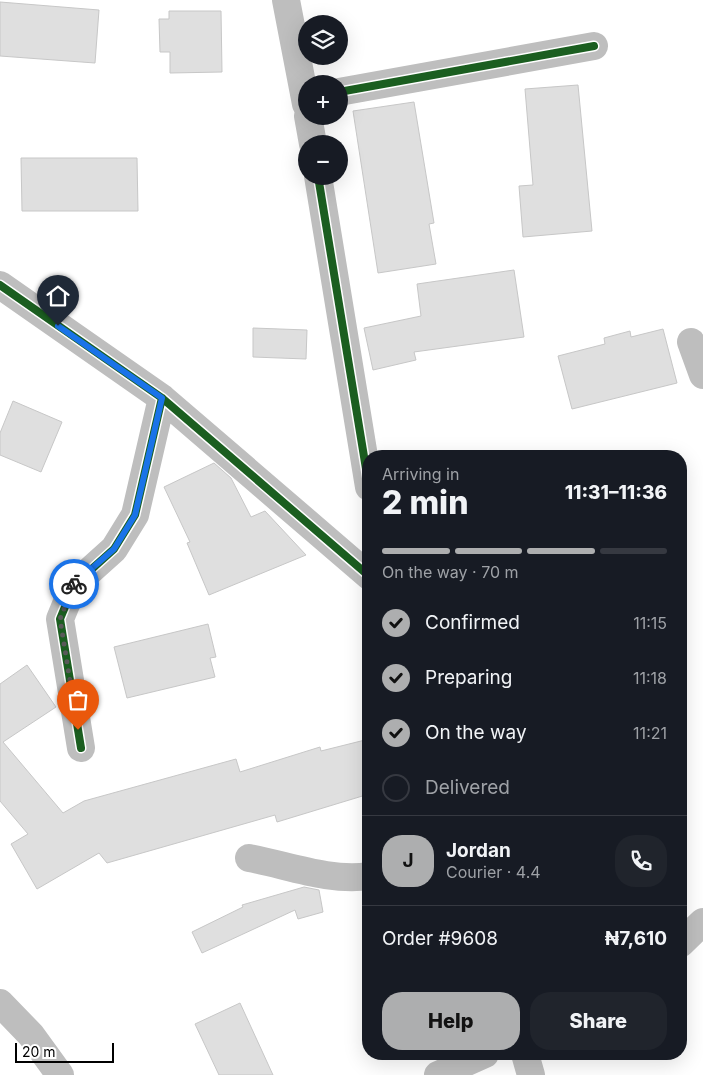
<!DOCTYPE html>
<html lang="en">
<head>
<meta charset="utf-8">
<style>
	:root { --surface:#171b24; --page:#20242c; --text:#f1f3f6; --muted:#9ea1a6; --line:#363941; --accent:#adaeaf }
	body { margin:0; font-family:Inter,sans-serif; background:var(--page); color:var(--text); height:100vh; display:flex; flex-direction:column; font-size:19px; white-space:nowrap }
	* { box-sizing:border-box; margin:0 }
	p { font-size:16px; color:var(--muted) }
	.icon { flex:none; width:28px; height:28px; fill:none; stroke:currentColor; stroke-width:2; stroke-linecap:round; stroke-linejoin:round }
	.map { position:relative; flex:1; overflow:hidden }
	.drawer { position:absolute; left:362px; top:450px; width:325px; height:610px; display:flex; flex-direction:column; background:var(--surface); border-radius:20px; box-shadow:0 5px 20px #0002 }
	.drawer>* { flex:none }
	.controls { position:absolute; left:298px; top:15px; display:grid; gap:10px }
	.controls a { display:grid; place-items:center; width:50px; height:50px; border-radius:50%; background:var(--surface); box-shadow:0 5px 20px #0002; font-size:25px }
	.scale { position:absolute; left:15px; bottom:12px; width:99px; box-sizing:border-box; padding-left:5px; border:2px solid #000; border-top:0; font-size:14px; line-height:18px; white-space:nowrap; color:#000; -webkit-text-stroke:4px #fff; paint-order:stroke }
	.pin { position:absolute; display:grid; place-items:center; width:42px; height:42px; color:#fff; margin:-51px -21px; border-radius:50% 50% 50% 0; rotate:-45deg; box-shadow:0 0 5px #0007 }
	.pin .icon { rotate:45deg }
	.courier { position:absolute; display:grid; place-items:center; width:50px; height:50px; margin:-25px; border:4px solid #1a73e8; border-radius:50%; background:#fff; color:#222; box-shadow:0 1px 6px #0007 }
	.headline em { font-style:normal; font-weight:800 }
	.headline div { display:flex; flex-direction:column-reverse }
	.headline { display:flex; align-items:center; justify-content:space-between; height:85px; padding:0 20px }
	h1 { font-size:32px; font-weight:800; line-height:38px }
	.bar { display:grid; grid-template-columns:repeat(4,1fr); gap:8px 5px; align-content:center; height:60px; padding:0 20px }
	.bar i { height:6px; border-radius:4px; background:var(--line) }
	.bar .selected { background:var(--accent) }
	.bar p { grid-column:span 4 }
	.line { display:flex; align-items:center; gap:12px; padding:0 20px; border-top:1px solid var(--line) }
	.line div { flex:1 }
	.round { display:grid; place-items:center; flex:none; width:52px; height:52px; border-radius:20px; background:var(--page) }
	ol { padding:0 20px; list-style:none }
	li { display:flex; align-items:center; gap:15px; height:55px }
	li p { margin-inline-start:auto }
	li .icon { padding:5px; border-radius:50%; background:var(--accent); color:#111; stroke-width:4 }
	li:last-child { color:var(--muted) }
	li i { width:28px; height:28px; border:2px solid var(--line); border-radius:50% }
	.cta { display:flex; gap:10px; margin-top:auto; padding:10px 20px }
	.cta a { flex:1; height:58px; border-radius:20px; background:var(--accent); color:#111; font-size:20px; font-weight:800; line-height:58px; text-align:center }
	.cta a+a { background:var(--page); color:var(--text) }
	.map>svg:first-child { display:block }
</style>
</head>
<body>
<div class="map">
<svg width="703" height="1075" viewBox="0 0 703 1075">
	<rect width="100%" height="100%" fill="#fff"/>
	<path fill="#dfdfdf" stroke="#c7c7c7" d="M 0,2 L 99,10 L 95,63 L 0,56 Z
		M 169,11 L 221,11 L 222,72 L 170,73 L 170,52 L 160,52 L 159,19 L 169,19 Z
		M 578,85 L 592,231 L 523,237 L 519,186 L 533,185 L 525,89 Z
		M 414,102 L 434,223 L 429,224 L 436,264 L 378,273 L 353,111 Z
		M 21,158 L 137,158 L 138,211 L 22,211 Z
		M 514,270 L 524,337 L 414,352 L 416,360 L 373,370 L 364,328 L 421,316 L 417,284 Z
		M 253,328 L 307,330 L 306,359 L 253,357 Z
		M 663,329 L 677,383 L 572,409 L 558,356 L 605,344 L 604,338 L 630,331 L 631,337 Z
		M 13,401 L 62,422 L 41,472 L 0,455 L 0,433 Z
		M 214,463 L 231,478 L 251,517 L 265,511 L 306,555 L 209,595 L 187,543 L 190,542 L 164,487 Z
		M 208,624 L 216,657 L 210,658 L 215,677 L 127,698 L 114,647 Z
		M 27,665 L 56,707 L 3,742 L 63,813 L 84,801 L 236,759 L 240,772 L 320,747 L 321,751 L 369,739 L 369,794 L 277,822 L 275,815 L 107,863 L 99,853 L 37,889 L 11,844 L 28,834 L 0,801 L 0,684 Z
		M 304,887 L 319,890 L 323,912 L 298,919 L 295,910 L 202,953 L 192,932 L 243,907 L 242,905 Z
		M 240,1003 L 273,1075 L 219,1075 L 195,1024 Z"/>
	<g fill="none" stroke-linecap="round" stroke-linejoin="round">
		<path stroke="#bebebe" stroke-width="28" d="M 286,0 L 306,104
			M 339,92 L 594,46
			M 308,116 L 313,144
			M 318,176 L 369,487
			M 0,285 L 162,398 L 369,576
			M 691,342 L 703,375
			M 81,748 L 60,619 L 74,585 L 114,549 L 135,515 L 162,398
			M 249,858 C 287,865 330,882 369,876
			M 681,943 L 703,922
			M 0,1003 L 31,1035 L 60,1075
			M 525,1054 L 531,1075
			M 438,1075 L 485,1054"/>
		<defs>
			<path id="cycleway" d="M 339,92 L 594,46
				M 318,176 L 369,487
				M 0,285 L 162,398 L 369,576
				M 81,748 L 60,619 L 74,585 L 114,549 L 135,515 L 162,398"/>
		</defs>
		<use href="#cycleway" stroke="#fff" stroke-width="11"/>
		<use href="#cycleway" stroke="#1b5e20" stroke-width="8"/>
	</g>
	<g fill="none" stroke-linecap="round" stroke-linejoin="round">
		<path stroke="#595959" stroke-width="5" stroke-dasharray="0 9" d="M 74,584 L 60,619 L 78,730"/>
		<path stroke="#1a73e8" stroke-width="6" d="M 58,326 L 162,398 L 135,515 L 114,549 L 74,584"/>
	</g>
</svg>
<div class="controls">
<a><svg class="icon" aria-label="layers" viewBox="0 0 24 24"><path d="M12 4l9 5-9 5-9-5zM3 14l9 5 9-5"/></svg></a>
<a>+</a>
<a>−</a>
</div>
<div class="scale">20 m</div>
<div class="pin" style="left:78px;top:730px;background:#ea580c"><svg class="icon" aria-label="bag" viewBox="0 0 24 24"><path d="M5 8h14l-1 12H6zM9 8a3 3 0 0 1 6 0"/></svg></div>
<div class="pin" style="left:58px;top:326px;background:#1f2937"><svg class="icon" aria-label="home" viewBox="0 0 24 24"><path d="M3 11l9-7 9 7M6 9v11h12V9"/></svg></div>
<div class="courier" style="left:74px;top:584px"><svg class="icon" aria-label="bike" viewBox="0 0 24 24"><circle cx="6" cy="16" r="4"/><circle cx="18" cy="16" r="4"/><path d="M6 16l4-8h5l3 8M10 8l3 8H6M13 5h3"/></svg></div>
<section class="drawer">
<div class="headline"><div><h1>2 min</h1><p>Arriving in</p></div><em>11:31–11:36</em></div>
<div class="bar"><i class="selected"></i><i class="selected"></i><i class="selected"></i><i></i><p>On the way · 70 m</p></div>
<ol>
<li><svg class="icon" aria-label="check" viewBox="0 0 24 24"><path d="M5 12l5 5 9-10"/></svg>Confirmed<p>11:15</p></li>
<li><svg class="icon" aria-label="check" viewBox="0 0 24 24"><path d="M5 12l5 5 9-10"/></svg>Preparing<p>11:18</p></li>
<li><svg class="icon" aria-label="check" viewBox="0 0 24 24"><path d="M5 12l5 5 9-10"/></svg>On the way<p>11:21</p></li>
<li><i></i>Delivered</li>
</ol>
<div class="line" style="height:90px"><b class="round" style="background:var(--accent);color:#111">J</b><div><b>Jordan</b><p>Courier · 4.4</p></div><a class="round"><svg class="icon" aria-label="phone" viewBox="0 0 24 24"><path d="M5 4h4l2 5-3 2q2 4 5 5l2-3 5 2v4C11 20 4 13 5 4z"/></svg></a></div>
<div class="line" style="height:65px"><div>Order #9608</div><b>₦7,610</b></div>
<div class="cta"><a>Help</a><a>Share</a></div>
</section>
</div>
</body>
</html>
